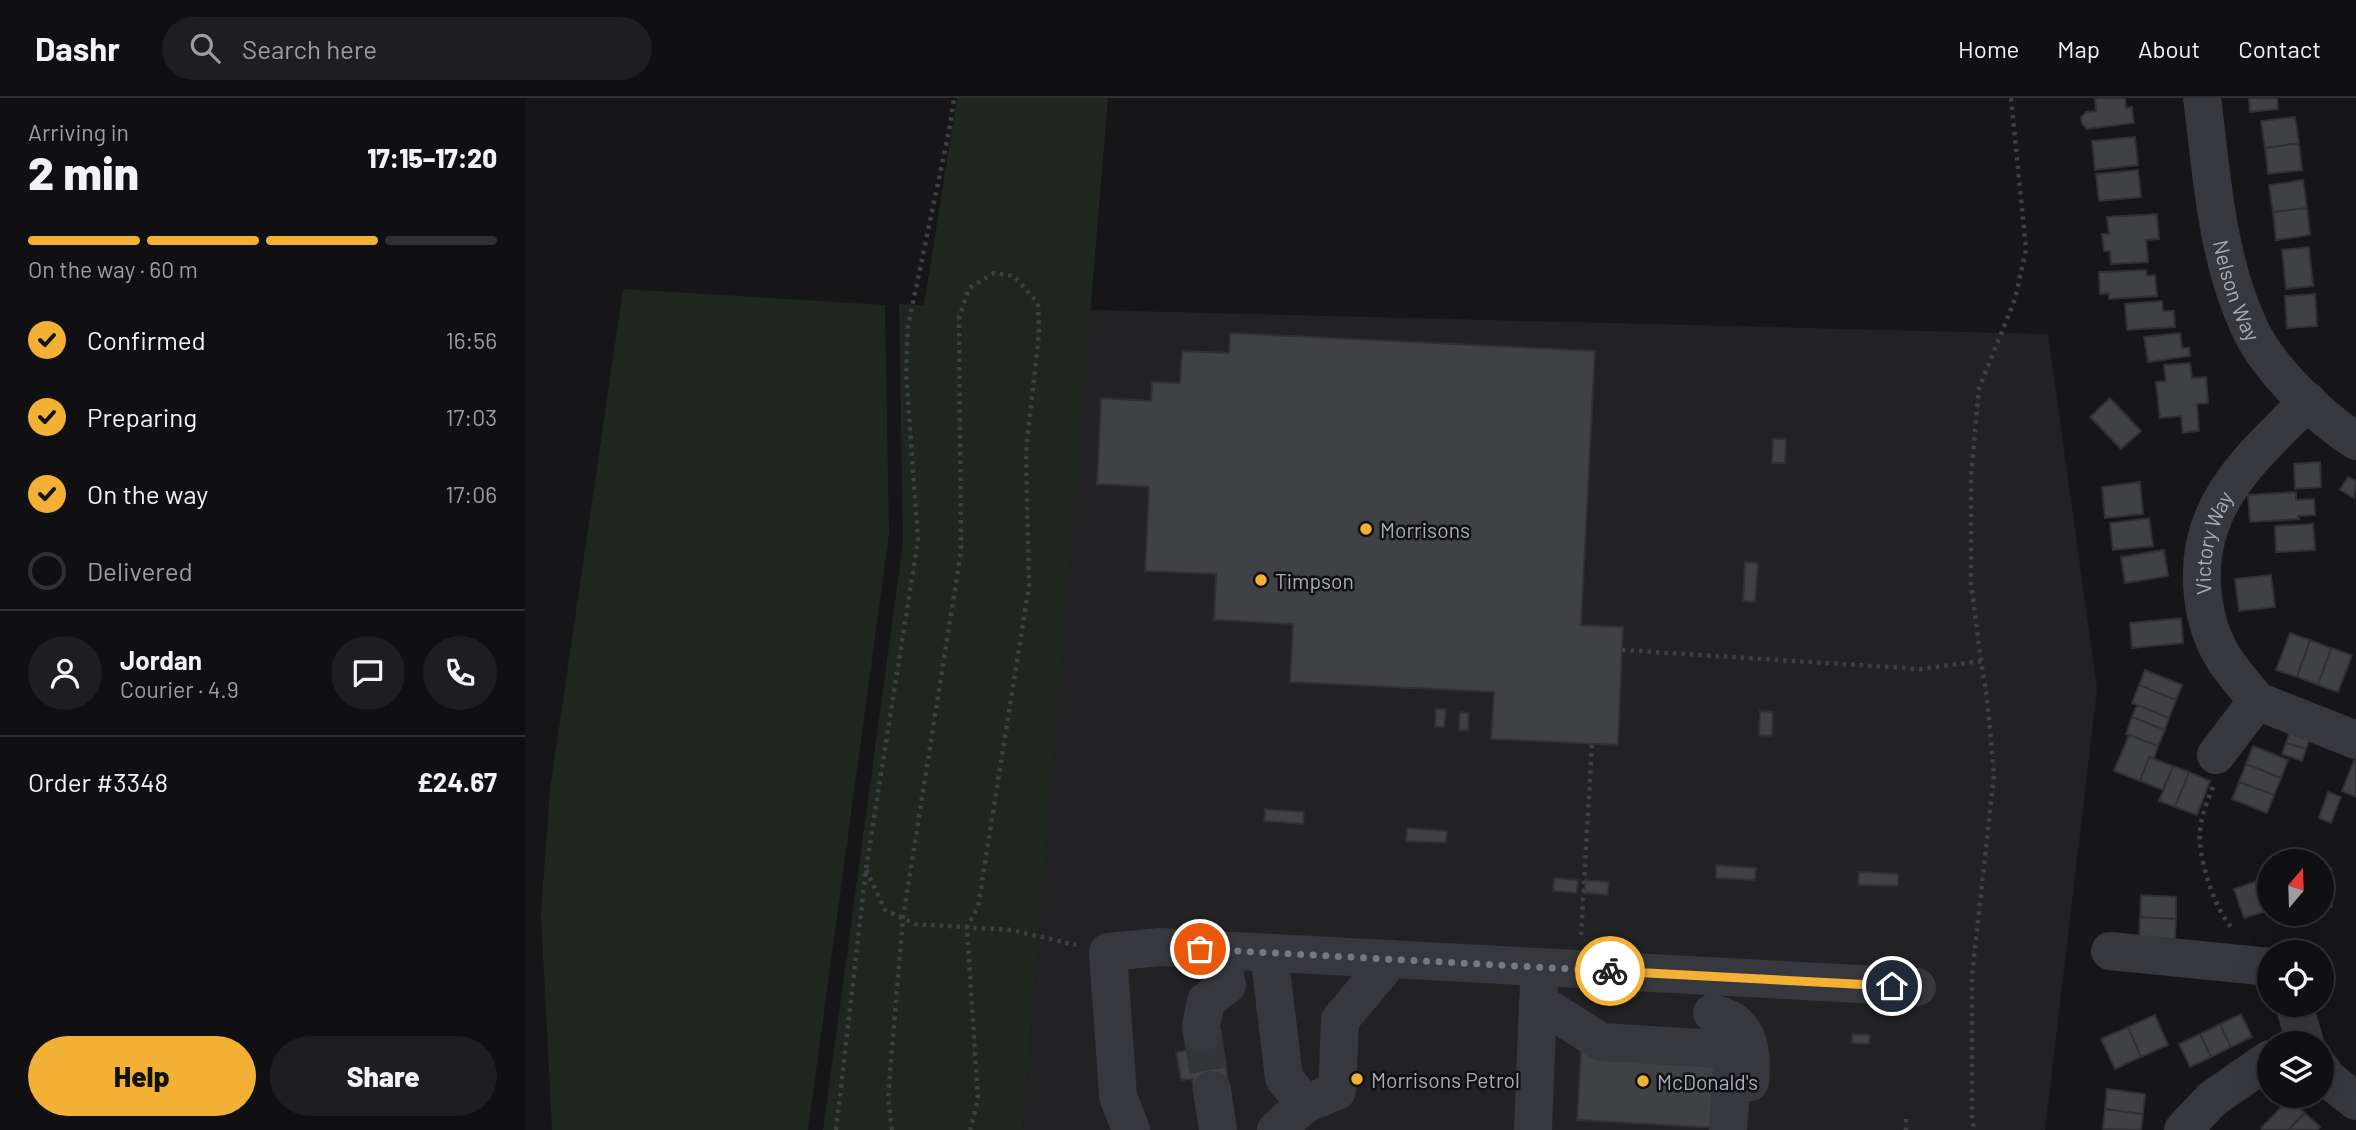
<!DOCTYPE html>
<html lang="en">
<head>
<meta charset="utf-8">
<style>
	:root { --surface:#101012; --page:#1e1e20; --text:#f1f3f6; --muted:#9c9d9f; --line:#303032; --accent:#f2b134 }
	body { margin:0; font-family:Barlow,sans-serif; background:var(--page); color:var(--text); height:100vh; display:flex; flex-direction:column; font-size:26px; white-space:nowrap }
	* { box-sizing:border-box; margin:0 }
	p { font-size:23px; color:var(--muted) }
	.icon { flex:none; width:38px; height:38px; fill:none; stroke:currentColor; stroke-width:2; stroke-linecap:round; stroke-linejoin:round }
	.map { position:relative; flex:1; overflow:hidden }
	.side { display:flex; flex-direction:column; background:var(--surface); width:525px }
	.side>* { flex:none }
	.needle { width:46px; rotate:19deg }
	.fabs { position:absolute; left:1732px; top:751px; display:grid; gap:14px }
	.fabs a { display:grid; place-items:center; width:77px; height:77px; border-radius:50%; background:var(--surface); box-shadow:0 7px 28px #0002,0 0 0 2px var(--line); font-size:35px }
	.pin { position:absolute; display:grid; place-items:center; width:60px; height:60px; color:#fff; margin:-30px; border:4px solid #fff; border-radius:50%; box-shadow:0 2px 7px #0007 }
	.courier { position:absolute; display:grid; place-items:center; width:70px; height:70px; margin:-35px; border:5px solid #f2b134; border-radius:50%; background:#fff; color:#222; box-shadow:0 2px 9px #0007 }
	.overview em { font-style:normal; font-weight:800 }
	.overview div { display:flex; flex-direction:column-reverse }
	.overview { display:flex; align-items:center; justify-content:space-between; height:119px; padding:0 28px }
	h1 { font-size:46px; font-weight:800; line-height:52px }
	.bar { display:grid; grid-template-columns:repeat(4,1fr); gap:10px 7px; align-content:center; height:84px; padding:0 28px }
	.bar i { height:9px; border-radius:5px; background:var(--line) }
	.bar .selected { background:var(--accent) }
	.bar p { grid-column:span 4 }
	.line { display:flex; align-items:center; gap:18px; padding:0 28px; border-top:2px solid var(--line) }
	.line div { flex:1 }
	.round { display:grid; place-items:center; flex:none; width:74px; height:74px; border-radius:37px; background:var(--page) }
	ol { padding:0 28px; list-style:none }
	li { display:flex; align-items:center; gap:21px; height:77px }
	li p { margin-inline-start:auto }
	li .icon { padding:7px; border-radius:50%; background:var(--accent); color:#111; stroke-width:4 }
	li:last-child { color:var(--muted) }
	li i { width:38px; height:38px; border:4px solid var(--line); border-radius:50% }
	.primary-button { display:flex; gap:14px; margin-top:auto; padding:14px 28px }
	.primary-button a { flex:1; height:80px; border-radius:42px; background:var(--accent); color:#111; font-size:28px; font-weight:800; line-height:80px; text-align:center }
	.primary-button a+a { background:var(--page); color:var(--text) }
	header { display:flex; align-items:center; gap:42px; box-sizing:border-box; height:98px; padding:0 35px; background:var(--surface); border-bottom:2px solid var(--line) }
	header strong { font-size:33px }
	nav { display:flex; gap:38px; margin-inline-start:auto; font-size:24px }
	.search { width:490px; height:63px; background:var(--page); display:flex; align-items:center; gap:18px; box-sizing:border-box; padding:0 24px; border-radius:38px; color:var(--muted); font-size:26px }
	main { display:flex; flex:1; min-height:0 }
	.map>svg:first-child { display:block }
</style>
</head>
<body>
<header>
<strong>Dashr</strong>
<div class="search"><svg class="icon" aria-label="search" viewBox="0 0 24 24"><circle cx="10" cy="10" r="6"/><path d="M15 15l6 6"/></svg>Search here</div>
<nav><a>Home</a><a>Map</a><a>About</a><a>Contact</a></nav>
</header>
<main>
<section class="side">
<div class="overview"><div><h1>2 min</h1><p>Arriving in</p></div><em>17:15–17:20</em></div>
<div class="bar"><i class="selected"></i><i class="selected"></i><i class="selected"></i><i></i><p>On the way · 60 m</p></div>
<ol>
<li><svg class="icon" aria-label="check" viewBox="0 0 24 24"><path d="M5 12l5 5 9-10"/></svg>Confirmed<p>16:56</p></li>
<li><svg class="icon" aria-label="check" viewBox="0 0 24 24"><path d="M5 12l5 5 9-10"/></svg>Preparing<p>17:03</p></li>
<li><svg class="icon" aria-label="check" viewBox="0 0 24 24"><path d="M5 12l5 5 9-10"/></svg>On the way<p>17:06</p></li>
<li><i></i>Delivered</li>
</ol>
<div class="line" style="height:126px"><a class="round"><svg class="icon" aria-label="person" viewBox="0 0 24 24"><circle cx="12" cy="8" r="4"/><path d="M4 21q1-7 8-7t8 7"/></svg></a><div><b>Jordan</b><p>Courier · 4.9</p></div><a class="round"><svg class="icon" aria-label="chat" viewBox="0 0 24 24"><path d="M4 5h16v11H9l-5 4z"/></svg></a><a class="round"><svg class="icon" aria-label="phone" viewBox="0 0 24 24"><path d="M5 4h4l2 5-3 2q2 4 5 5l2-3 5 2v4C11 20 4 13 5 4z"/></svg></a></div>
<div class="line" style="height:91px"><div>Order #3348</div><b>£24.67</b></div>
<div class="primary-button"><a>Help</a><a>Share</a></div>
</section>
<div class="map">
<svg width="1831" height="1032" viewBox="0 0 1831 1032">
	<rect width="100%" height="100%" fill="#161618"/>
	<path fill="#222225" d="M 565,212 L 1523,236 L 1572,591 L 1520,1032 L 498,1032 Z"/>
	<path fill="#1e261f" d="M 432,0 L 583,0 L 498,1032 L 298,1032 L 378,445 L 374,206 L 399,207 Z
		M 98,191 L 360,207 L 364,436 L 283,1032 L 27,1032 L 16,815 L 25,692 Z"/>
	<path fill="#404145" stroke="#303034" stroke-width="2" d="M 1570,0 L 1600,0 L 1601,10 L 1607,9 L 1609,25 L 1562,31 L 1557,26 L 1556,19 L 1561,14 L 1571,13 Z
		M 1724,0 L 1752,0 L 1753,11 L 1725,14 Z
		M 1770,19 L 1774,45 L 1740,50 L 1736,23 Z
		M 1610,39 L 1613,67 L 1570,72 L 1567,43 Z
		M 1774,45 L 1777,72 L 1743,76 L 1740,50 Z
		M 1613,72 L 1616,99 L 1574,103 L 1571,76 Z
		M 1778,82 L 1782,110 L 1748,114 L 1744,87 Z
		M 1782,110 L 1785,137 L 1751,142 L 1748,114 Z
		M 1632,116 L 1634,141 L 1621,142 L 1623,164 L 1586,166 L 1585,153 L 1579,153 L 1577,136 L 1584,136 L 1582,119 Z
		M 1784,149 L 1788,188 L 1761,191 L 1757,152 Z
		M 1621,172 L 1622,178 L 1630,177 L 1632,198 L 1584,201 L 1584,195 L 1575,196 L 1574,174 Z
		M 1790,196 L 1792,228 L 1762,230 L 1760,198 Z
		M 1637,203 L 1638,213 L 1649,213 L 1650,229 L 1602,232 L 1600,206 Z
		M 705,235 L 1070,253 L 1056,527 L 1098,529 L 1093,647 L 966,641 L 969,594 L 765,584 L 768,526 L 689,522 L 691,476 L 620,473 L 624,389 L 572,386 L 576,300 L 626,303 L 627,284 L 655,285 L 657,253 L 704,255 Z
		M 1655,235 L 1657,250 L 1664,250 L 1665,258 L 1623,264 L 1619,239 Z
		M 1665,265 L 1667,280 L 1681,279 L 1683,305 L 1672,306 L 1674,333 L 1658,335 L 1656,318 L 1635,320 L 1631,284 L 1641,283 L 1639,267 Z
		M 1585,300 L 1616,333 L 1596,351 L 1565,319 Z
		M 1248,341 L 1261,341 L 1260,365 L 1247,365 Z
		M 1795,364 L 1796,389 L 1770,391 L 1769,366 Z
		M 1823,379 L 1831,383 L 1829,400 L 1815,392 Z
		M 1615,384 L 1618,416 L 1580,420 L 1577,389 Z
		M 1771,394 L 1771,402 L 1789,401 L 1790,417 L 1773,418 L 1774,421 L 1725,424 L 1723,397 Z
		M 1624,420 L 1628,448 L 1588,452 L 1585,425 Z
		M 1788,426 L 1790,452 L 1751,454 L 1750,428 Z
		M 1639,452 L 1643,478 L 1600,485 L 1596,459 Z
		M 1220,464 L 1233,465 L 1230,504 L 1218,503 Z
		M 1746,477 L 1750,509 L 1714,513 L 1710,481 Z
		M 1656,520 L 1658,545 L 1607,550 L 1605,525 Z
		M 1765,535 L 1785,542 L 1772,579 L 1751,572 Z
		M 1785,542 L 1806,550 L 1793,587 L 1772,579 Z
		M 1806,550 L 1827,557 L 1813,594 L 1793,587 Z
		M 1620,572 L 1657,587 L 1651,602 L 1614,587 Z
		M 1614,587 L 1651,602 L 1644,620 L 1607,605 Z
		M 1612,607 L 1644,620 L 1640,632 L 1607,619 Z
		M 911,611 L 921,611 L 919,629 L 910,629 Z
		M 1235,613 L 1248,614 L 1247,638 L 1234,637 Z
		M 935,614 L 944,615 L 943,632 L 934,632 Z
		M 1607,619 L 1640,632 L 1633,648 L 1601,636 Z
		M 1765,633 L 1785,640 L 1781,651 L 1761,645 Z
		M 1604,637 L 1633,648 L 1629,660 L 1624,659 L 1615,683 L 1589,673 Z
		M 1761,645 L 1781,651 L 1777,663 L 1757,656 Z
		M 1728,648 L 1763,662 L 1756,680 L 1721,666 Z
		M 1624,659 L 1648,668 L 1638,692 L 1615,683 Z
		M 1830,660 L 1831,660 L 1831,699 L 1817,693 Z
		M 1721,666 L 1756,680 L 1749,697 L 1714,684 Z
		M 1648,668 L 1664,674 L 1650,709 L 1634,703 Z
		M 1664,674 L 1685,683 L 1672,717 L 1650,709 Z
		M 1714,684 L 1749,697 L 1742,715 L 1707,701 Z
		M 1803,694 L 1816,699 L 1806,725 L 1794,720 Z
		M 740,711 L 779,714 L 778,726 L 739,723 Z
		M 882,730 L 922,733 L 921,745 L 881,743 Z
		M 1191,767 L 1231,770 L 1230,782 L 1191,780 Z
		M 1806,770 L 1807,809 L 1797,809 L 1797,771 Z
		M 1334,774 L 1373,776 L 1373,788 L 1333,787 Z
		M 1745,778 L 1745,812 L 1719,820 L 1709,791 Z
		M 1029,780 L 1053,782 L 1052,795 L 1028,793 Z
		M 1060,782 L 1084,784 L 1083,797 L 1059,795 Z
		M 1616,797 L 1651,799 L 1651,821 L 1615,819 Z
		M 1615,819 L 1651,821 L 1650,842 L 1614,841 Z
		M 1716,916 L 1727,939 L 1706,949 L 1695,926 Z
		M 1630,917 L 1643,947 L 1616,959 L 1603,929 Z
		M 1695,926 L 1706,949 L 1686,959 L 1675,936 Z
		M 1603,929 L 1616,959 L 1590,971 L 1576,941 Z
		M 696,933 L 704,989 L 669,995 L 667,981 L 656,982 L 651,954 L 662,952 L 660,938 Z
		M 1327,936 L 1345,937 L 1344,946 L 1327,945 Z
		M 1675,936 L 1686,959 L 1665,969 L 1654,946 Z
		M 1056,951 L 1194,960 L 1190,1030 L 1052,1022 Z
		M 1582,991 L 1620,996 L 1618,1016 L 1580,1011 Z
		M 1765,1000 L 1780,1015 L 1763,1032 L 1738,1032 L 1736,1030 Z
		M 1580,1011 L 1618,1016 L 1616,1032 L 1578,1031 Z
		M 1780,1015 L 1795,1029 L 1792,1032 L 1763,1032 Z"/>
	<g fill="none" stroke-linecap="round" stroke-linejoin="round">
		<path stroke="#333438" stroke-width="38" stroke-dasharray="38 19" stroke-linecap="butt" d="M 677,935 L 687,992"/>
		<path stroke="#3d3f44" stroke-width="4.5" stroke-dasharray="3.5 5" stroke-linecap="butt" d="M 1097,552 L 1395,571 L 1456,563 L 1462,599 L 1469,677 L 1447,877 L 1447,1017 L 1449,1032
			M 1456,563 L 1446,485 L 1446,378 L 1454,290 L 1490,201 L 1501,151 L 1486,0
			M 1688,689 C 1681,706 1673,726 1675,746 C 1677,770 1691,814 1708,831
			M 341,772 L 360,812 L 390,826 L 486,832 L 551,847
			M 1056,837 L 1067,646
			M 1381,1021 L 1381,1032
			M 311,1032 L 341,771 L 393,442 L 381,275 L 383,228 L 425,28 L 429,0
			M 367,1032 L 363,999 L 378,820 L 436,453 L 434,220 L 444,190 L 469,175 L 489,178 L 513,205 L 514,235 L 501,354 L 504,488 L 453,809 L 442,829 L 453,1002 L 445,1032"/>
		<g stroke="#37383d" stroke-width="38">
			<path id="s1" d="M 1677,0 C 1687,77 1691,159 1725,231 C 1745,273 1793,318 1831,343"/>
			<path d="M 1732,603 L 1831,642"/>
			<path id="s2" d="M 1691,657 L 1732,603 C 1720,587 1703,570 1694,552 C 1683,531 1678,509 1677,485 C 1673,403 1730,357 1783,303"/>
			<path d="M 1585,853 L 1745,869"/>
			<path d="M 744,855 L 759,980 L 780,1006 L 812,993 L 815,922 L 866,861"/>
			<path d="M 1015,869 L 1013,904 L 1076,944 L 1192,951 L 1208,960 L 1203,1032"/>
			<path d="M 1769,906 L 1780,945"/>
			<path d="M 1187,915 C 1194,917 1204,920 1209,924 C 1227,938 1227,964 1225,984"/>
			<path d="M 677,935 L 676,928 L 681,903 L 702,887 L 695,852"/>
			<path d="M 1797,972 L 1802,980 L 1831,1003"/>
			<path d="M 687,992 L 693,1032"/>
			<path d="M 606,1032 L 593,998 L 583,854 L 635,849 L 1392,889"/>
			<path d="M 751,1032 L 780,1006"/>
			<path d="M 1008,1032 L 1013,904"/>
			<path d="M 1658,1032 L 1687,1001 L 1745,961"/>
		</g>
	</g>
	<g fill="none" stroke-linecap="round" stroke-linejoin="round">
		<path stroke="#757880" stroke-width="7" stroke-dasharray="0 12.6" d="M 675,851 L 1085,873"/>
		<path stroke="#f2b134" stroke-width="9" d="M 1085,873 L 1367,888"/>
	</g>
	<g fill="#f2b134" stroke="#111113" stroke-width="2.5">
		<circle cx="841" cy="431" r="7"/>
		<circle cx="736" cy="482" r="7"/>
		<circle cx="832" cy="981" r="7"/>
		<circle cx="1118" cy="983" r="7"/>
	</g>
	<g text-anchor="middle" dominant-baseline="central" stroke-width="5" stroke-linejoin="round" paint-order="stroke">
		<g font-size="21" fill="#a8adb8" stroke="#111113">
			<text stroke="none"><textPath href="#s1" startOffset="196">Nelson Way</textPath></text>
			<text stroke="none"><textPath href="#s2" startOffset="243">Victory Way</textPath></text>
		</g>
		<g font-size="21" fill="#a8adb8" stroke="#111113" text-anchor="start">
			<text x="855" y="431">Morrisons</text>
			<text x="750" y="482">Timpson</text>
			<text x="846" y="981">Morrisons Petrol</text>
			<text x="1132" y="983">McDonald's</text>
		</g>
	</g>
</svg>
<div class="fabs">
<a><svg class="needle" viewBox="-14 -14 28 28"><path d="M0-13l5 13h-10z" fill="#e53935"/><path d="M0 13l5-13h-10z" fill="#9c9d9f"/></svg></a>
<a><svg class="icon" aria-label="locate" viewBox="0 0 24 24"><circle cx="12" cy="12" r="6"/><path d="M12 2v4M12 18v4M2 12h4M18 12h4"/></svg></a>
<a><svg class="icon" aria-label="layers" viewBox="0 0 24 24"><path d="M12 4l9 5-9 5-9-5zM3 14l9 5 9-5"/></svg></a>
</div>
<div class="pin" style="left:675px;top:851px;background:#ea580c"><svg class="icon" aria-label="bag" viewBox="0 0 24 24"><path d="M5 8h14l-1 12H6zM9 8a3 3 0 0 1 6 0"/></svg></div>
<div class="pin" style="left:1367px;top:888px;background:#1f2937"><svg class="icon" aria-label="home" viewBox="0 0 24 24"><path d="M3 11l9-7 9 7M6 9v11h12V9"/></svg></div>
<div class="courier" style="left:1085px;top:873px"><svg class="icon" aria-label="bike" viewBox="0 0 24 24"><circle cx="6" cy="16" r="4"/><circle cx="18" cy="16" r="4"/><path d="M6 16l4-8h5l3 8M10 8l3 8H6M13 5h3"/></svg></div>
</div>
</main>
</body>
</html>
